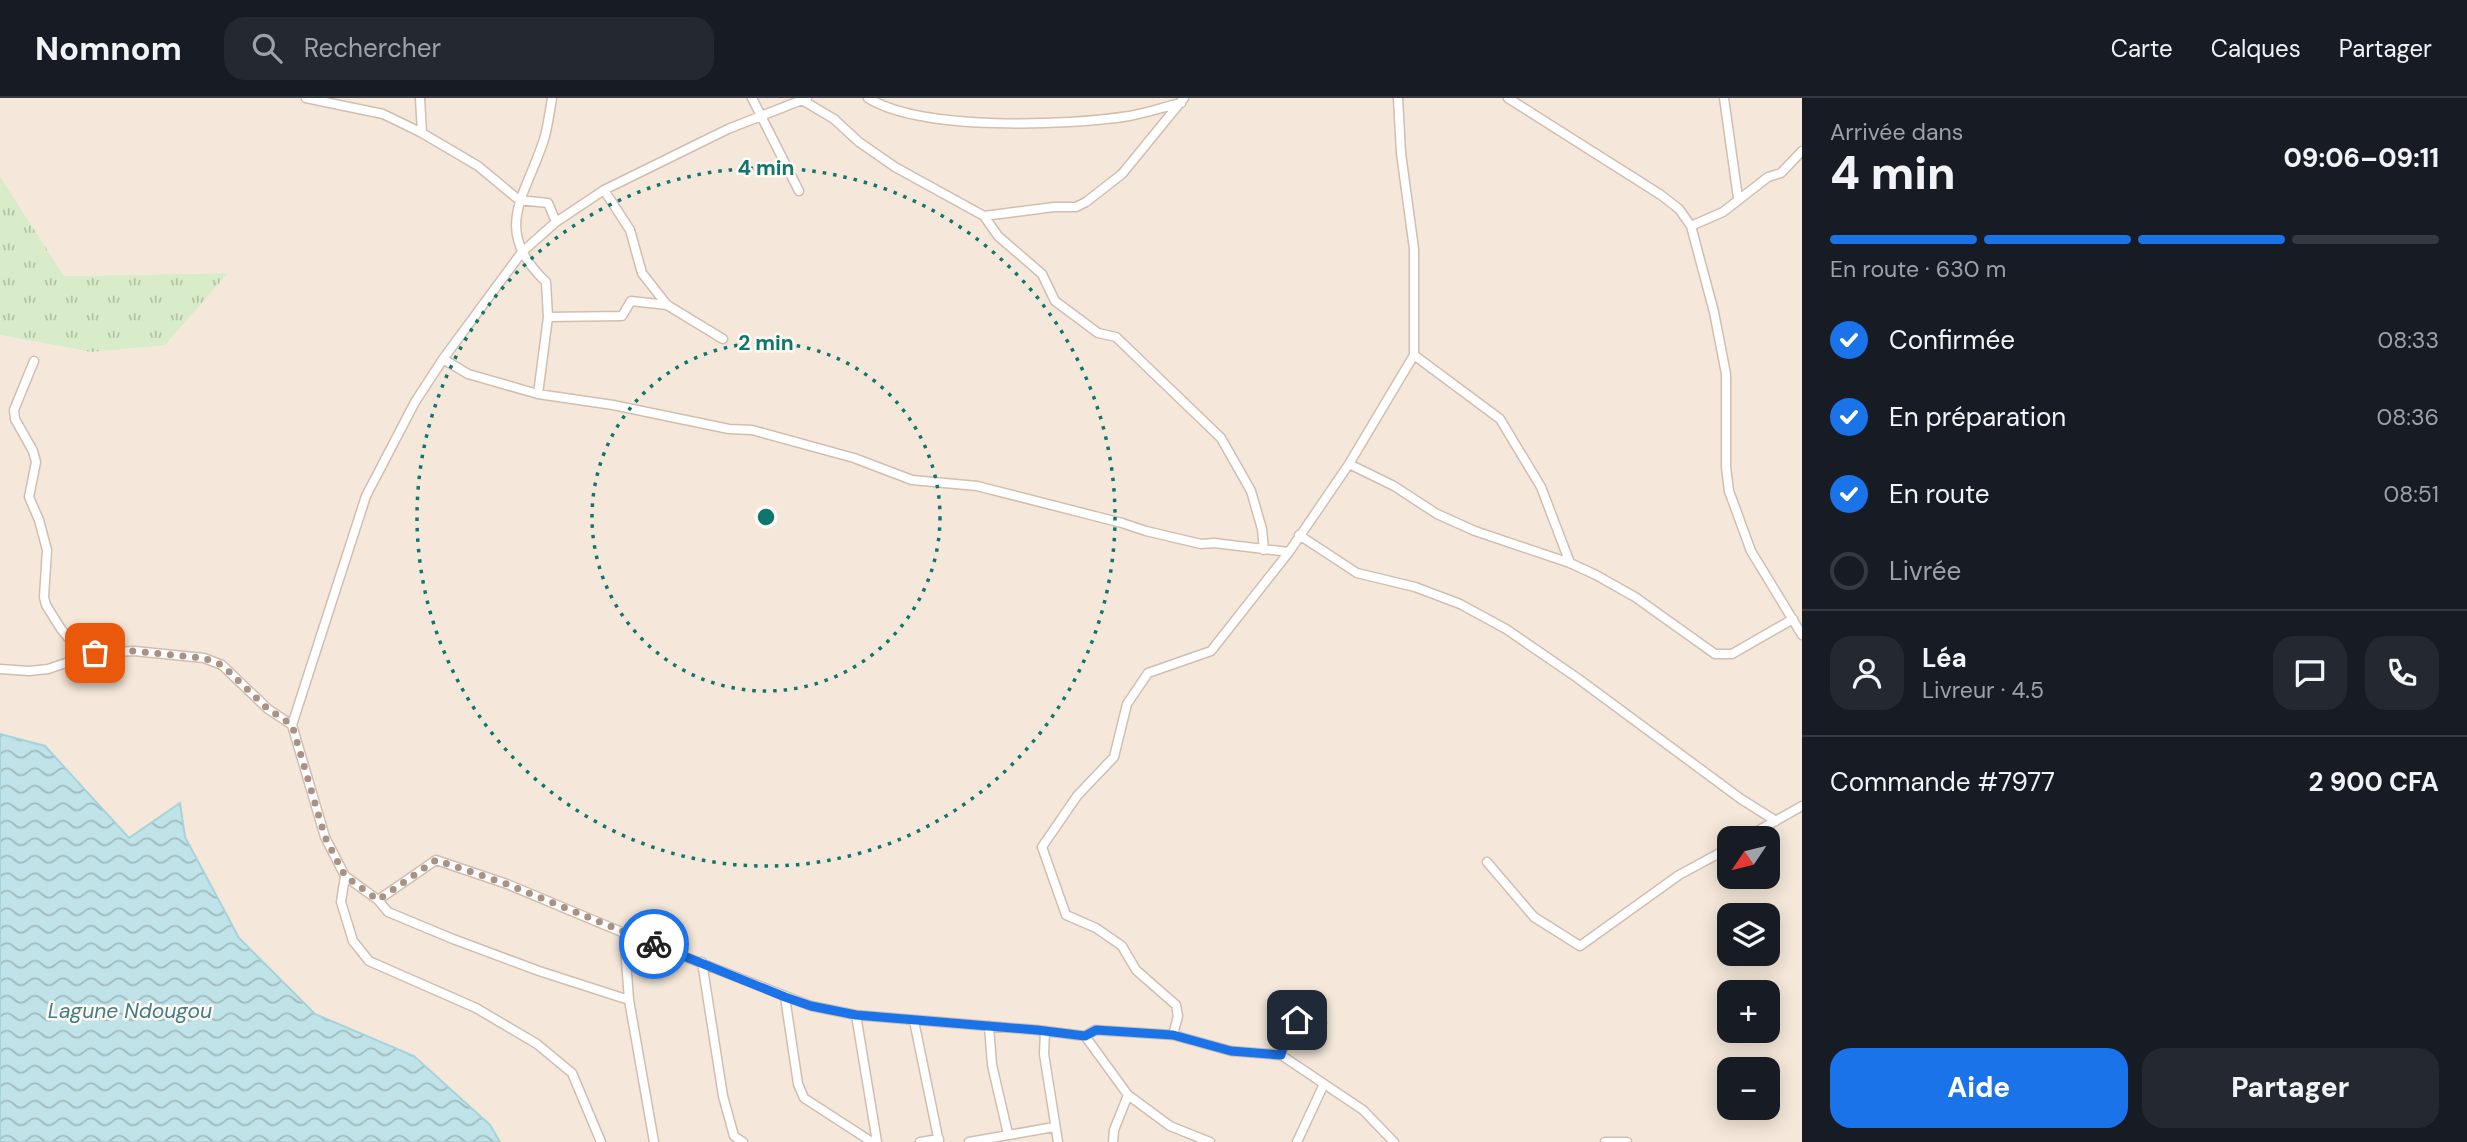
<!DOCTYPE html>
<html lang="fr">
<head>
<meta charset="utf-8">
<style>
	:root { --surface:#171b24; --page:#242831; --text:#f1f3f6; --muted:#9ea1a6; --line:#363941; --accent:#1a73e8 }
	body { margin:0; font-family:"DM Sans",sans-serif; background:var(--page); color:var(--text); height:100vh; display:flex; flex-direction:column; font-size:26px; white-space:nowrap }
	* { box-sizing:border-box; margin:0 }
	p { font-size:23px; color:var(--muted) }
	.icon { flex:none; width:38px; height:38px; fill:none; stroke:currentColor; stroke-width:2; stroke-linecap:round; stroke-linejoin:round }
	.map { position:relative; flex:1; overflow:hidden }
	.panel { display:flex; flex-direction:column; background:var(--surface); width:665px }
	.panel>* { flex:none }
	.needle { width:46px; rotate:235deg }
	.tools { position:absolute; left:1717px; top:728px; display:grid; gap:14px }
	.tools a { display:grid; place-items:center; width:63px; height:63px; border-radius:14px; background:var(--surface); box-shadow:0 4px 18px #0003; font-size:35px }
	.pin { position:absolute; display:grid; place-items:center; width:60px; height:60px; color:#fff; margin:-30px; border-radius:14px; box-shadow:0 4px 10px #0006 }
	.courier { position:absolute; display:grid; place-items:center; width:70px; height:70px; margin:-35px; border:5px solid #1a73e8; border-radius:50%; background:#fff; color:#222; box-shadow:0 2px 9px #0007 }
	.headline em { font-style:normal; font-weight:800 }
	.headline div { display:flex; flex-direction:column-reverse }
	.headline { display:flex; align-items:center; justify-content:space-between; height:119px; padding:0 28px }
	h1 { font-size:46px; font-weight:800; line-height:52px }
	.bar { display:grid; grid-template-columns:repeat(4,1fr); gap:10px 7px; align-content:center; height:84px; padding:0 28px }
	.bar i { height:9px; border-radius:5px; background:var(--line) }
	.bar .active { background:var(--accent) }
	.bar p { grid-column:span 4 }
	.line { display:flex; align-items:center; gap:18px; padding:0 28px; border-top:2px solid var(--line) }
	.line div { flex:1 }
	.round { display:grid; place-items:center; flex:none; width:74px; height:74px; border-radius:21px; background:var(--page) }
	ol { padding:0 28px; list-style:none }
	li { display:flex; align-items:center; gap:21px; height:77px }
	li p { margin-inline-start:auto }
	li .icon { padding:7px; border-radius:50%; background:var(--accent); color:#fff; stroke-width:4 }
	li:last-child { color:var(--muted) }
	li i { width:38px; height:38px; border:4px solid var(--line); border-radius:50% }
	.cta { display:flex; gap:14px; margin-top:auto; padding:14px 28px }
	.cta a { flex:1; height:80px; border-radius:21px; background:var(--accent); color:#fff; font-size:28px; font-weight:800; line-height:80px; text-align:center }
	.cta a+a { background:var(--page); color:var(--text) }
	header { display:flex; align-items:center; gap:42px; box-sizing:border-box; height:98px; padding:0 35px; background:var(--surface); border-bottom:2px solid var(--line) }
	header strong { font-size:33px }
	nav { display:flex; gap:38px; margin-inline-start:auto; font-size:24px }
	.search { width:490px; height:63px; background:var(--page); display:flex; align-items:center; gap:18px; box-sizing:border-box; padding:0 24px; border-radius:21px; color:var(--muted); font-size:26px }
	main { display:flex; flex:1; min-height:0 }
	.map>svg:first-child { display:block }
</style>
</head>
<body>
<header>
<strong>Nomnom</strong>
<div class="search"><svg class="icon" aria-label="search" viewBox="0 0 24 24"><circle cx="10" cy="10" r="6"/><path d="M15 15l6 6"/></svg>Rechercher</div>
<nav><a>Carte</a><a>Calques</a><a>Partager</a></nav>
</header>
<main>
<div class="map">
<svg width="1802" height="1044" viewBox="0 0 1802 1044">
	<defs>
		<pattern id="grass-tufts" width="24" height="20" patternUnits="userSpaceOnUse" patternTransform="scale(1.75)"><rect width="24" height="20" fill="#d8ecc9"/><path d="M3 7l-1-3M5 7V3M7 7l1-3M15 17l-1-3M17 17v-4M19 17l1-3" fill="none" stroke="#b4c2a5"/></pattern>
		<pattern id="water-waves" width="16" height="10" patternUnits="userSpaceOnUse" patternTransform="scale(1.75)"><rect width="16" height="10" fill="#bfe3e8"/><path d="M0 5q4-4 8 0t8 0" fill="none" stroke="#a0bbbe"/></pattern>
	</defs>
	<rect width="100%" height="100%" fill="#fdf6ec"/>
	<path fill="#f5e8da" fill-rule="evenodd" d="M 0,0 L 1802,0 L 1802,1044 L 500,1044 L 490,1027 L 414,958 L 315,916 L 239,840 L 185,739 L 180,705 L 129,741 L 45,648 L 0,636 L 0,237 L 91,254 L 227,175 L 64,178 L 0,78 ZM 1729,740 L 1768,740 L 1768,779 L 1729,779 ZM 1729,817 L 1768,817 L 1768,856 L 1729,856 ZM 1729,894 L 1768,894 L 1768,933 L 1729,933 ZM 1729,971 L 1768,971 L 1768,1010 L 1729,1010 Z"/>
	<path fill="url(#grass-tufts)" d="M 0,78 L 64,178 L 228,175 L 165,247 L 91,254 L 0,237 Z"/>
	<path fill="url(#water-waves)" stroke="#a5d3da" stroke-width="2" d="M 0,636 L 45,648 L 129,740 L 180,705 L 185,739 L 239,840 L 315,916 L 414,958 L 490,1027 L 500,1044 L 0,1044 Z"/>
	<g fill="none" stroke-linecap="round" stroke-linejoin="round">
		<defs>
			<path id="minor" d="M 306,0 L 383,16 L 422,35 L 478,68 L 519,102 L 548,105 L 556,124
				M 420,0 L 422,35
				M 752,0 L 799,93
				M 807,0 L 728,31 L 604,92 L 556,124 L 522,154 L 443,261 L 415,304 L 366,398 L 292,627 L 325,739 L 345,778 L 378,802 L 436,762 L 507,786 L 624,835 L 811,908 L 856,917 L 1037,932 L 1085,938 L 1128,997 L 1170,1028 L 1210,1044
				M 868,0 C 921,33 1066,28 1129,18 C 1146,15 1164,9 1181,5
				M 1508,0 L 1661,97 L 1679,111 L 1691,128 L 1714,214 L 1726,276 L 1726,369 L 1729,393 L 1751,453 L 1802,537
				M 1724,0 L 1738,100
				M 802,2 L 834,21 L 859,44 L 895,69 L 984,118 L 1054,109 L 1076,109 L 1086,104 L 1122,76 L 1184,0
				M 604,92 L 630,132 L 642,175 L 667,207 L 723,241
				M 984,118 L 998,138 L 1042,176 L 1055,203 L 1098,235 L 1116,239 L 1221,340 L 1251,393 L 1262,431 L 1264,452
				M 1691,128 L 1723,114 L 1768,79 L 1781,75 L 1802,53
				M 548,219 L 622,218 L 631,203 L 667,207
				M 1414,257 L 1500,321 L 1541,389 L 1570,465
				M 443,261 L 468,276 L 538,296 L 613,307 L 729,331 L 752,332 L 854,360 L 912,382 L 977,388 L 1122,425 L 1146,433 L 1201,446 L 1214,445 L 1289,454
				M 34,263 L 14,312 L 15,321 L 33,353 L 36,364 L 29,399 L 39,422 L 47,452 L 44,499 L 46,507 L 61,531 L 75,548 L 86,557
				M 538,296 L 548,219 L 546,184 C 489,130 528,96 545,38 C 548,26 550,13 552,0
				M 1349,366 L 1394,388 L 1437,416 L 1475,433 L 1570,465 L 1596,477 L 1635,499 L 1715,556 L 1732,556 L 1793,521
				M 1299,437 L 1357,475 L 1415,489 L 1460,506 L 1506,531 L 1576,579 L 1741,701 L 1776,723
				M 0,571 L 29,573 L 48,571 L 95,555 L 134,553 L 204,560 L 222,567 L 268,611 L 292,627
				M 1745,740 L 1802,708
				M 1487,764 L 1534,819 L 1580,848 L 1679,777 L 1729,750
				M 345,778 L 341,804 L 353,843 L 369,863 L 476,910 L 537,946 L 572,975 L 601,1044
				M 378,802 L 388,814 L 453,841 L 539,873 L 629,902 L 654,1044
				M 624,835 L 629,902
				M 702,864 L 723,998 L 734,1038 L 743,1044
				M 785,899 L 798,986 L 804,1000 L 872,1044
				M 856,917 L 877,1044
				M 914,923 L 939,1044
				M 989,928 L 992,967 L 1008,1036
				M 1045,933 L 1044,956 L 1058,1044
				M 1173,937 L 1178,918 L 1176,907 L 1136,872 L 1122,848 L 1096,830 L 1066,817 L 1042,749 L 1077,698 L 1114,659 L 1127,606 L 1148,575 L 1211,553 L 1289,454 L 1349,366 L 1414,257 L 1414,151 L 1401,55 L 1398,0
				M 1085,938 L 1095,932 L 1173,937 L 1231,953 L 1281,957 L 1363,1012 L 1394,1044
				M 1281,957 L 1290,922 L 1322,925
				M 920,1044 L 939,1041
				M 969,1044 L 1054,1029
				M 1113,1044 L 1114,1032 L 1128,997
				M 1297,1044 L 1324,986
				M 1605,1044 L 1627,1044"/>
		</defs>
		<use href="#minor" stroke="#d1beb0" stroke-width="11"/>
		<use href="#minor" stroke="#fff" stroke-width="8"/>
	</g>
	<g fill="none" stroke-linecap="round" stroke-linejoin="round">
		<path stroke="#a89285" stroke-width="7" stroke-dasharray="0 12.6" d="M 95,555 L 134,553 L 204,560 L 222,567 L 268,611 L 292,627 L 325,739 L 345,778 L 378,802 L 436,762 L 507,786 L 654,846"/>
		<path stroke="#1a73e8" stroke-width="9" d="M 654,846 L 785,899 L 811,908 L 856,917 L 1037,932 L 1085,938 L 1096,932 L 1173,937 L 1231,953 L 1281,957 L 1290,922 L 1297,922"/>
	</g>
	<g fill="none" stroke="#0f766e" stroke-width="3.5" stroke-dasharray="3.5 7">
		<circle cx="766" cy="419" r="174"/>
		<circle cx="766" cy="419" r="349"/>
	</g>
	<g text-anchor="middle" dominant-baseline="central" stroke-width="5" stroke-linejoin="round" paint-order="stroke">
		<g font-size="21" font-style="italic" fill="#437c86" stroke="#fffaf3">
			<text x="130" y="913">Lagune Ndougou</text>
		</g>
	</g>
	<circle cx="766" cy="419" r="10" fill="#0f766e" stroke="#fffaf3" stroke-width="3.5"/>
	<g font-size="21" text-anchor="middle" font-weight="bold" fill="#0f766e" stroke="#fffaf3" stroke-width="5" stroke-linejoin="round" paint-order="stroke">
		<text x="766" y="77">4 min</text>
		<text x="766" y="252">2 min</text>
	</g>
</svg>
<div class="tools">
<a><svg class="needle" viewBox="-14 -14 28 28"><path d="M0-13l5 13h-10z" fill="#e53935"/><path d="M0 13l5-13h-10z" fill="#9ea1a6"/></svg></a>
<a><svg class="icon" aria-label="layers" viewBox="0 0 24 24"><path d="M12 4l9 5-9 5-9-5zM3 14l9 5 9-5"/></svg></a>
<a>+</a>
<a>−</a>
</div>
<div class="pin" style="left:95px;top:555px;background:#ea580c"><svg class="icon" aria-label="bag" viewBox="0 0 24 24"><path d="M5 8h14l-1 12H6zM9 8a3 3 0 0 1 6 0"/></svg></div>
<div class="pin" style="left:1297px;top:922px;background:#1f2937"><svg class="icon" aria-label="home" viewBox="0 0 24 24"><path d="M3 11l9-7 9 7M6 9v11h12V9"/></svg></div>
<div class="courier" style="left:654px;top:846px"><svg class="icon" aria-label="bike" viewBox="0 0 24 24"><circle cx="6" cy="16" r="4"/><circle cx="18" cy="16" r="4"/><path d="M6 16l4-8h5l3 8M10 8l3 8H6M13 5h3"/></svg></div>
</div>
<section class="panel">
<div class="headline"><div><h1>4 min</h1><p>Arrivée dans</p></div><em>09:06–09:11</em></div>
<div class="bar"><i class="active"></i><i class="active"></i><i class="active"></i><i></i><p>En route · 630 m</p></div>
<ol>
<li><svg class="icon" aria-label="check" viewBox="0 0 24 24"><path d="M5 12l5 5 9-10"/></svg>Confirmée<p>08:33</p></li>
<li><svg class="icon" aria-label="check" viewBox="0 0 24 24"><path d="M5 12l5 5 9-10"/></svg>En préparation<p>08:36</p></li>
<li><svg class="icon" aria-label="check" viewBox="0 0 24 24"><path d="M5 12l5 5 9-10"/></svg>En route<p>08:51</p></li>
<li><i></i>Livrée</li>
</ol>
<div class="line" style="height:126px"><a class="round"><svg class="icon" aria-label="person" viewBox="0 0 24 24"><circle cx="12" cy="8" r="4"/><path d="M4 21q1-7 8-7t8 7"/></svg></a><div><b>Léa</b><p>Livreur · 4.5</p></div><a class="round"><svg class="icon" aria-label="chat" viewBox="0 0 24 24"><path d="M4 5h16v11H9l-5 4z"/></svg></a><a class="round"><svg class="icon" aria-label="phone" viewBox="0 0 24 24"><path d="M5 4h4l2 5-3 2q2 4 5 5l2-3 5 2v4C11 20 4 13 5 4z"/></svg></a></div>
<div class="line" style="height:91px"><div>Commande #7977</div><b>2 900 CFA</b></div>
<div class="cta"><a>Aide</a><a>Partager</a></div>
</section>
</main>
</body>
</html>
